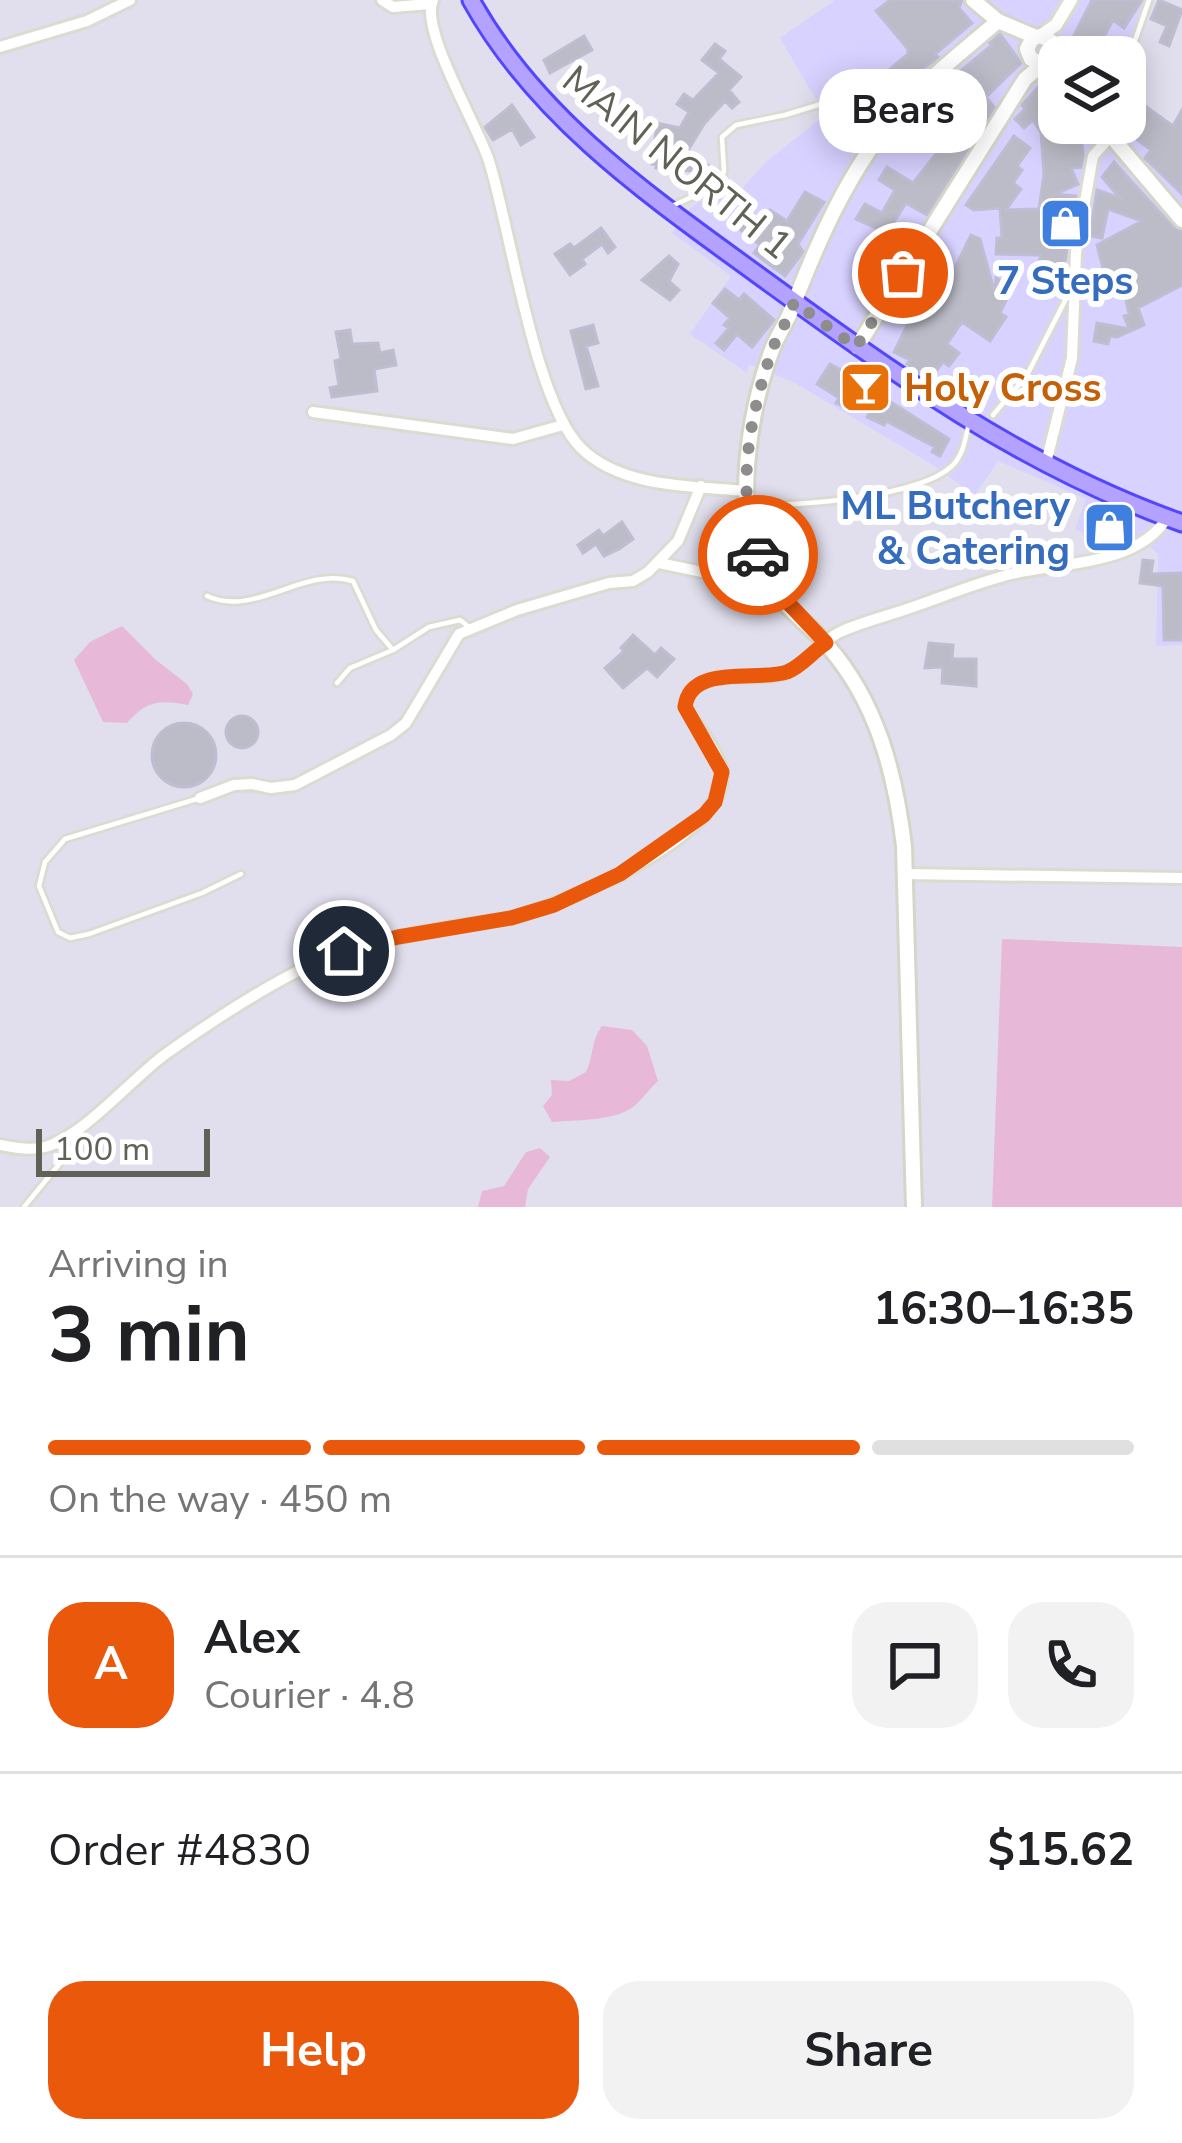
<!DOCTYPE html>
<html lang="en">
<head>
<meta charset="utf-8">
<style>
	:root { --surface:#fff; --page:#f2f2f2; --text:#202124; --muted:#757577; --line:#e0e0e0; --accent:#ea580c }
	body { margin:0; font-family:"Nunito Sans",sans-serif; background:var(--page); color:var(--text); height:100vh; display:flex; flex-direction:column; font-size:45px; white-space:nowrap }
	* { box-sizing:border-box; margin:0 }
	p { font-size:39px; color:var(--muted) }
	.icon { flex:none; width:66px; height:66px; fill:none; stroke:currentColor; stroke-width:2; stroke-linecap:round; stroke-linejoin:round }
	.map { position:relative; height:1207px; overflow:hidden }
	.drawer { display:flex; flex-direction:column; background:var(--surface); flex:1 }
	.drawer>* { flex:none }
	.tools { position:absolute; left:1038px; top:36px; display:grid; gap:24px }
	.tools a { display:grid; place-items:center; width:108px; height:108px; border-radius:24px; background:var(--surface); box-shadow:0 6px 30px #0003; font-size:60px }
	.scale { position:absolute; left:36px; bottom:30px; width:174px; box-sizing:border-box; padding-left:12px; border:6px solid #626158; border-top:0; font-size:33px; line-height:42px; white-space:nowrap; color:#626158; -webkit-text-stroke:9px #fff; paint-order:stroke }
	.pin { position:absolute; display:grid; place-items:center; width:102px; height:102px; color:#fff; margin:-51px; border:6px solid #fff; border-radius:50%; box-shadow:0 3px 12px #0007 }
	.courier { position:absolute; display:grid; place-items:center; width:120px; height:120px; margin:-60px; border:9px solid #ea580c; border-radius:50%; background:#fff; color:#222; box-shadow:0 3px 15px #0007 }
	.bubble { position:absolute; height:84px; border-radius:36px; background:var(--surface); box-shadow:0 6px 30px #0003; font-size:39px; font-weight:700; line-height:84px; text-align:center }
	.headline em { font-style:normal; font-weight:700 }
	.headline div { display:flex; flex-direction:column-reverse }
	.headline { display:flex; align-items:center; justify-content:space-between; height:204px; padding:0 48px }
	h1 { font-size:78px; font-weight:700; line-height:90px }
	.bar { display:grid; grid-template-columns:repeat(4,1fr); gap:18px 12px; align-content:center; height:144px; padding:0 48px }
	.bar i { height:15px; border-radius:9px; background:var(--line) }
	.bar .selected { background:var(--accent) }
	.bar p { grid-column:span 4 }
	.line { display:flex; align-items:center; gap:30px; padding:0 48px; border-top:3px solid var(--line) }
	.line div { flex:1 }
	.round { display:grid; place-items:center; flex:none; width:126px; height:126px; border-radius:36px; background:var(--page) }
	.cta { display:flex; gap:24px; margin-top:auto; padding:24px 48px }
	.cta a { flex:1; height:138px; border-radius:36px; background:var(--accent); color:#fff; font-size:48px; font-weight:700; line-height:138px; text-align:center }
	.cta a+a { background:var(--page); color:var(--text) }
	.map>svg:first-child { display:block }
</style>
</head>
<body>
<div class="map">
<svg width="1182" height="1207" viewBox="0 0 1182 1207">
	<rect width="100%" height="100%" fill="#e1dfed"/>
	<path fill="#d7d2ff" d="M 835,0 L 1154,0 L 1125,80 L 1125,57 L 1059,57 L 1059,123 L 1125,123 L 1125,88 L 1182,132 L 1182,645 L 1156,646 L 1158,554 L 1151,547 L 1116,560 L 1107,544 L 1075,529 L 1086,499 L 998,461 L 975,495 L 933,465 L 795,383 L 754,366 L 748,365 L 747,373 L 690,334 L 731,276 L 672,233 L 692,206 L 716,193 L 740,191 L 766,162 L 825,115 L 780,38 Z"/>
	<path fill="#e8b8d8" d="M 122,626 L 156,660 L 187,684 L 193,694 L 188,705 C 159,700 148,700 127,723 L 103,722 L 74,660 L 90,642 Z
		M 1002,939 L 1182,947 L 1182,1207 L 992,1207 Z
		M 602,1026 L 632,1030 L 647,1046 L 658,1081 C 649,1089 640,1103 630,1109 C 610,1121 575,1120 552,1122 L 543,1106 L 552,1095 L 551,1080 L 569,1081 L 586,1072 C 594,1055 591,1040 602,1026 Z
		M 540,1148 L 550,1157 L 528,1189 L 525,1207 L 478,1207 L 482,1191 L 504,1186 L 526,1152 Z"/>
	<path fill="#bcbcc8" stroke="#bebdd2" stroke-width="3" d="M 890,0 L 962,0 L 959,8 L 972,23 L 935,54 L 938,57 L 880,101 L 866,88 L 875,81 L 878,86 L 893,74 L 890,69 L 908,54 L 908,49 L 876,11 Z
		M 1092,0 L 1142,0 L 1124,28 L 1113,20 L 1093,57 L 1063,57 Z
		M 1159,0 L 1182,10 L 1169,46 L 1160,42 L 1167,26 L 1151,19 Z
		M 1000,34 L 1021,63 L 986,97 L 994,107 L 983,125 L 961,142 L 968,149 L 927,215 L 906,203 L 887,233 L 856,219 L 865,204 L 882,213 L 895,190 L 879,180 L 887,167 L 913,183 L 940,149 L 923,130 L 908,143 L 899,133 L 923,102 L 992,45 L 990,43 Z
		M 584,36 L 592,50 L 550,73 L 544,60 Z
		M 715,44 L 725,51 L 719,59 L 741,77 L 729,90 L 739,102 L 732,108 L 725,101 L 704,124 L 687,152 L 708,165 L 704,172 L 656,168 L 657,165 L 652,164 L 657,123 L 680,128 L 689,112 L 677,104 L 684,94 L 693,100 L 719,73 L 702,60 Z
		M 1052,72 L 1059,80 L 1059,123 L 1080,123 L 1083,155 L 1081,167 L 1071,168 L 1078,184 L 1056,194 L 1076,196 L 1061,285 L 1035,278 L 1041,255 L 996,254 L 997,238 L 1002,238 L 1000,208 L 974,210 L 966,205 L 1014,136 L 1030,148 L 1017,166 L 1022,170 L 1013,183 L 1021,189 L 1006,210 L 1039,209 L 1044,174 L 1041,133 L 1033,120 L 1024,128 L 1015,119 L 1025,109 L 1022,105 Z
		M 1125,92 L 1173,126 L 1182,110 L 1182,194 L 1145,158 L 1151,150 L 1115,123 L 1125,123 L 1130,107 L 1125,108 Z
		M 512,105 L 534,137 L 521,145 L 512,129 L 493,140 L 485,127 Z
		M 1114,162 L 1173,227 L 1182,231 L 1182,285 L 1138,308 L 1144,325 L 1117,337 L 1110,336 L 1108,344 L 1094,341 L 1097,323 L 1129,329 L 1124,316 L 1129,314 L 1124,291 L 1088,289 L 1088,271 L 1104,272 L 1097,245 L 1142,221 L 1108,209 L 1102,238 L 1090,236 L 1097,190 L 1120,198 L 1102,177 Z
		M 805,192 L 824,202 L 798,244 L 803,252 L 785,276 L 754,253 L 760,245 L 738,228 L 744,220 L 757,230 L 770,210 L 787,221 Z
		M 601,228 L 615,247 L 608,253 L 602,244 L 582,259 L 585,264 L 570,275 L 555,254 L 570,244 L 574,248 Z
		M 971,235 L 980,239 L 995,294 L 996,278 L 1013,286 L 1000,313 L 1006,317 L 990,341 L 962,322 L 947,344 L 959,353 L 949,366 L 943,362 L 929,380 L 907,364 L 910,360 L 894,352 L 909,322 L 894,310 L 905,296 L 924,315 L 953,272 Z
		M 669,256 L 678,264 L 669,281 L 679,290 L 670,300 L 642,280 Z
		M 725,289 L 739,300 L 744,294 L 774,320 L 752,347 L 737,334 L 724,350 L 716,343 L 729,328 L 724,325 L 730,318 L 713,303 Z
		M 593,325 L 598,343 L 586,346 L 598,386 L 586,389 L 571,331 Z
		M 350,330 L 352,344 L 378,343 L 380,353 L 393,350 L 396,365 L 374,369 L 377,391 L 332,397 L 330,388 L 339,386 L 335,361 L 341,359 L 336,332 Z
		M 830,364 L 876,389 L 871,398 L 854,389 L 844,407 L 836,403 L 839,398 L 817,384 Z
		M 878,394 L 949,439 L 940,456 L 932,452 L 935,447 L 886,421 L 884,425 L 867,417 Z
		M 622,522 L 633,539 L 619,549 L 604,556 L 596,544 L 583,553 L 578,545 L 599,530 L 603,536 Z
		M 1143,560 L 1153,561 L 1151,574 L 1182,573 L 1182,640 L 1164,640 L 1163,586 L 1140,583 Z
		M 633,635 L 655,655 L 661,648 L 674,659 L 657,677 L 647,668 L 623,688 L 605,668 L 624,651 L 621,648 Z
		M 929,643 L 953,645 L 952,659 L 976,659 L 976,686 L 942,683 L 943,667 L 925,668 Z
		M226 732a16 16 0 1 1 32 0a16 16 0 1 1-32 0Z
		M152 755a32 32 0 1 1 64 0a32 32 0 1 1-64 0Z"/>
	<g fill="none" stroke-linecap="round" stroke-linejoin="round">
		<defs>
			<path id="service" d="M 1125,70 L 1149,0
				M 674,205 L 719,185 L 724,171 L 722,137 L 736,125 L 785,115 L 861,92 L 886,117
				M 993,415 L 1027,375 L 1071,289
				M 753,505 C 799,506 919,497 952,466 C 964,454 965,439 969,423
				M 207,596 C 256,618 302,566 353,581 L 376,630 L 393,650 L 429,627 L 460,620 L 469,627
				M 337,683 L 350,668 L 393,650
				M 200,798 L 65,839 L 45,862 L 39,886 L 58,932 L 70,938 L 89,934 L 202,893 L 241,874
				M 24,1207 L 74,1146 L 73,1139"/>
			<path id="minor" d="M 382,0 L 393,7 L 430,4
				M 433,0 C 419,29 478,126 489,161 C 511,231 534,401 581,448 C 621,488 693,486 746,491
				M 0,47 L 87,21 L 130,0
				M 313,412 L 513,439 L 563,425
				M 1046,463 L 1072,358 L 1076,252 L 1093,156 L 1110,137
				M 659,563 L 736,579 L 763,576
				M 200,798 L 234,785 L 252,784 L 271,788 L 295,785 L 391,735 L 406,723 L 459,634 L 517,610 L 609,583 L 633,581 L 648,572 L 678,541 L 701,486
				M 903,874 L 1182,878
				M 0,1145 C 14,1148 31,1151 45,1147 C 84,1136 132,1078 167,1053 C 205,1026 257,992 298,971 C 350,944 407,935 464,925 C 482,922 500,921 518,916 C 567,902 733,834 721,770 C 717,748 696,726 685,707 C 690,664 753,682 781,674 C 805,668 819,642 840,632 C 862,622 887,616 910,608 C 942,597 974,584 1007,575 C 1058,562 1136,567 1167,518"/>
			<path id="tertiary" d="M 1040,36 L 1056,25 L 1071,0"/>
			<path id="secondary" d="M 973,0 L 998,21 L 1036,37
				M 1100,123 L 1182,220
				M 857,347 L 1025,79 L 1052,56 L 1051,41 L 1040,36 L 1032,39 L 1027,49 L 1031,59 L 1042,63
				M 914,1207 L 904,846 C 895,772 877,702 827,645 C 808,623 779,604 765,578 C 731,517 749,410 773,347 C 779,333 788,320 793,306 C 818,241 847,175 891,121 C 921,83 961,53 998,21"/>
			<path id="primary" d="M 471,0 C 537,119 651,197 758,275 C 893,373 1023,467 1182,523"/>
		</defs>
		<use href="#service" stroke="#dbdbd2" stroke-width="10"/>
		<use href="#minor" stroke="#dbdbd2" stroke-width="16"/>
		<use href="#tertiary" stroke="#dbdbd2" stroke-width="18"/>
		<use href="#secondary" stroke="#d5d5ca" stroke-width="20"/>
		<use href="#primary" stroke="#5247fe" stroke-width="21"/>
		<use href="#service" stroke="#fff" stroke-width="4.5"/>
		<use href="#minor" stroke="#fff" stroke-width="10"/>
		<use href="#tertiary" stroke="#fff" stroke-width="12"/>
		<use href="#secondary" stroke="#fff" stroke-width="14"/>
		<use href="#primary" stroke="#b3a2ff" stroke-width="15"/>
	</g>
	<g fill="none" stroke-linecap="round" stroke-linejoin="round">
		<path stroke="#8e8d8c" stroke-width="12" stroke-dasharray="0 21.6" d="M 758,555 C 735,489 750,417 771,353 C 777,335 789,320 794,302 L 856,347 L 903,273"/>
		<path stroke="#ea580c" stroke-width="15" d="M 344,951 L 398,937 L 511,918 L 554,905 L 620,874 L 704,815 L 715,802 L 722,772 L 685,707 C 690,663 758,682 787,672 C 802,666 812,652 826,643 L 763,576 L 758,555"/>
	</g>
	<defs>
		<symbol id="shop-square" viewBox="-11 -11 22 22"><rect x="-9" y="-9" width="18" height="18" rx="4" fill="#3f7fe0" stroke="#fff"/><path d="M-5-2.5h2.3a2.7 3.5 0 0 1 5.4 0H5L5.5 6h-11ZM-1.5-2.5h3a1.5 2.3 0 0 0-3 0Z" fill="#fff"/></symbol>
		<symbol id="bar-square" viewBox="-11 -11 22 22"><rect x="-9" y="-9" width="18" height="18" rx="4" fill="#e8710a" stroke="#fff"/><path d="M-6-5H6L.8 .8V4.5H3.5V6h-7V4.5H-.8V.8Z" fill="#fff"/></symbol>
	</defs>
	<g fill-rule="evenodd">
		<use href="#shop-square" x="1036" y="194" width="59" height="59"/>
		<use href="#bar-square" x="836" y="358" width="59" height="59"/>
		<use href="#shop-square" x="1080" y="498" width="59" height="59"/>
	</g>
	<g text-anchor="middle" dominant-baseline="central" stroke-width="12" stroke-linejoin="round" paint-order="stroke">
		<g font-size="39" fill="#626158" stroke="#fff">
			<text transform="translate(677 163) rotate(39)">MAIN NORTH 1</text>
		</g>
		<g font-size="39" font-weight="bold" fill="#366cbe" stroke="#fff">
			<text x="1065" y="281">7 Steps</text>
			<text x="1070" y="506" text-anchor="end">ML Butchery<tspan x="1070" dy="45">&amp; Catering</tspan></text>
		</g>
		<g font-size="39" font-weight="bold" fill="#c56008" stroke="#fff" text-anchor="start">
			<text x="904" y="388">Holy Cross</text>
		</g>
	</g>
</svg>
<div class="tools">
<a><svg class="icon" aria-label="layers" viewBox="0 0 24 24"><path d="M12 4l9 5-9 5-9-5zM3 14l9 5 9-5"/></svg></a>
</div>
<div class="scale">100 m</div>
<div class="pin" style="left:903px;top:273px;background:#ea580c"><svg class="icon" aria-label="bag" viewBox="0 0 24 24"><path d="M5 8h14l-1 12H6zM9 8a3 3 0 0 1 6 0"/></svg></div>
<div class="pin" style="left:344px;top:951px;background:#1f2937"><svg class="icon" aria-label="home" viewBox="0 0 24 24"><path d="M3 11l9-7 9 7M6 9v11h12V9"/></svg></div>
<div class="courier" style="left:758px;top:555px"><svg class="icon" aria-label="car" viewBox="0 0 24 24"><path d="M5 17H2v-5l4-1 3-4h7l3 4 3 1v5h-3M9 17h6M6 11h13"/><circle cx="7" cy="17" r="2"/><circle cx="17" cy="17" r="2"/></svg></div>
<div class="bubble" style="left:819px;top:69px;width:168px">Bears</div>
</div>
<section class="drawer">
<div class="headline"><div><h1>3 min</h1><p>Arriving in</p></div><em>16:30–16:35</em></div>
<div class="bar"><i class="selected"></i><i class="selected"></i><i class="selected"></i><i></i><p>On the way · 450 m</p></div>
<div class="line" style="height:216px"><b class="round" style="background:var(--accent);color:#fff">A</b><div><b>Alex</b><p>Courier · 4.8</p></div><a class="round"><svg class="icon" aria-label="chat" viewBox="0 0 24 24"><path d="M4 5h16v11H9l-5 4z"/></svg></a><a class="round"><svg class="icon" aria-label="phone" viewBox="0 0 24 24"><path d="M5 4h4l2 5-3 2q2 4 5 5l2-3 5 2v4C11 20 4 13 5 4z"/></svg></a></div>
<div class="line" style="height:156px"><div>Order #4830</div><b>$15.62</b></div>
<div class="cta"><a>Help</a><a>Share</a></div>
</section>
</body>
</html>
